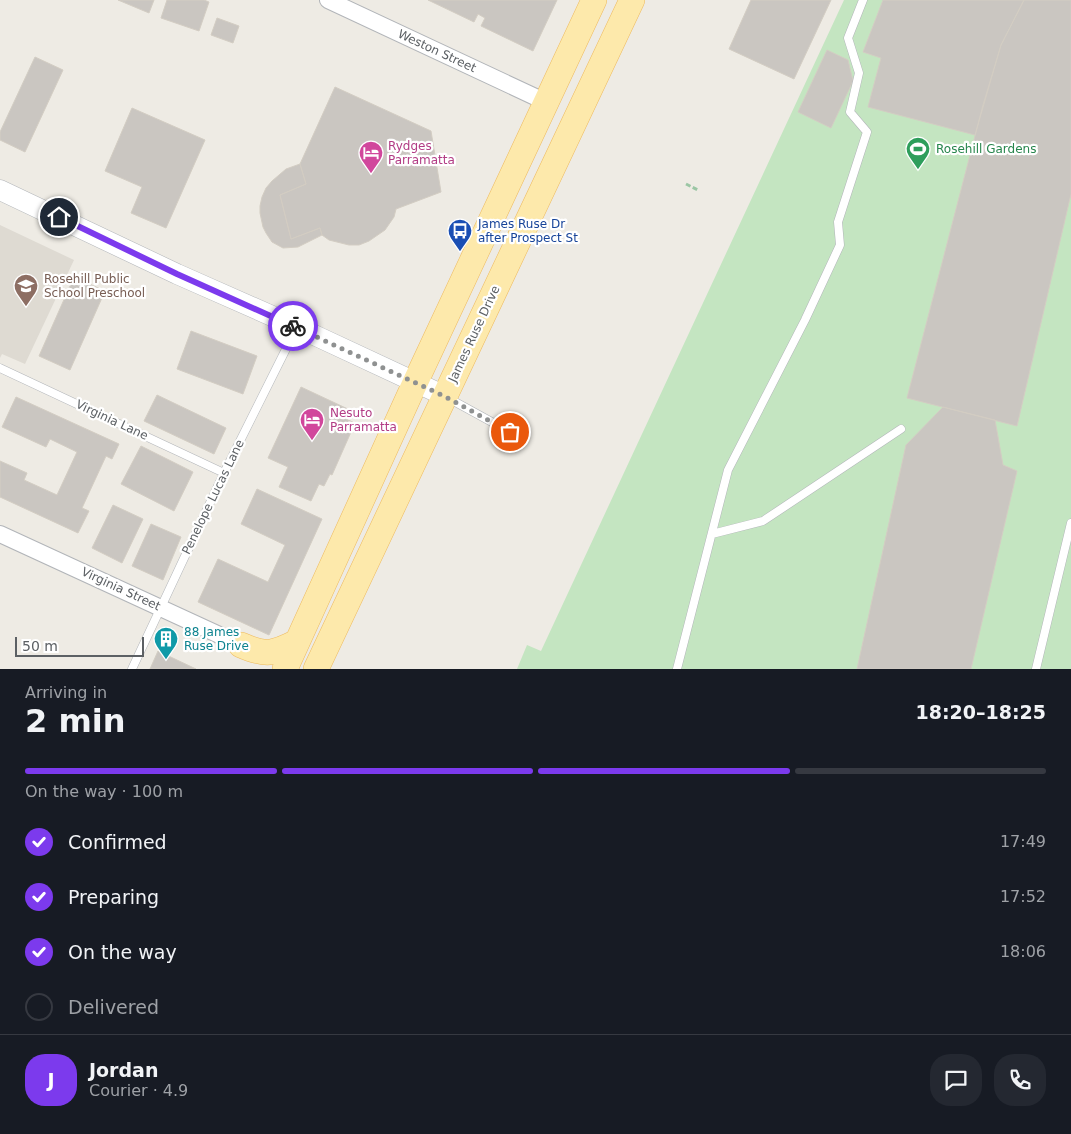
<!DOCTYPE html>
<html lang="en">
<head>
<meta charset="utf-8">
<style>
	:root { --surface:#171b24; --page:#242831; --text:#f1f3f6; --muted:#9ea1a6; --line:#363941; --accent:#7c3aed }
	body { margin:0; font-family:"DejaVu Sans",sans-serif; background:var(--page); color:var(--text); height:100vh; display:flex; flex-direction:column; font-size:19px; white-space:nowrap }
	* { box-sizing:border-box; margin:0 }
	p { font-size:16px; color:var(--muted) }
	.icon { flex:none; width:28px; height:28px; fill:none; stroke:currentColor; stroke-width:2; stroke-linecap:round; stroke-linejoin:round }
	.map { position:relative; height:669px; overflow:hidden }
	.side { display:flex; flex-direction:column; background:var(--surface); flex:1 }
	.side>* { flex:none }
	.scale { position:absolute; left:15px; bottom:12px; width:129px; box-sizing:border-box; padding-left:5px; border:2px solid #5c6064; border-top:0; font-size:14px; line-height:18px; white-space:nowrap; color:#5c6064; -webkit-text-stroke:4px #fff; paint-order:stroke }
	.pin { position:absolute; display:grid; place-items:center; width:42px; height:42px; color:#fff; margin:-21px; border:2px solid #fff; border-radius:50%; box-shadow:0 1px 5px #0007 }
	.courier { position:absolute; display:grid; place-items:center; width:50px; height:50px; margin:-25px; border:4px solid #7c3aed; border-radius:50%; background:#fff; color:#222; box-shadow:0 1px 6px #0007 }
	.overview em { font-style:normal; font-weight:600 }
	.overview div { display:flex; flex-direction:column-reverse }
	.overview { display:flex; align-items:center; justify-content:space-between; height:85px; padding:0 25px }
	h1 { font-size:32px; font-weight:600; line-height:38px }
	.bar { display:grid; grid-template-columns:repeat(4,1fr); gap:8px 5px; align-content:center; height:60px; padding:0 25px }
	.bar i { height:6px; border-radius:4px; background:var(--line) }
	.bar .current { background:var(--accent) }
	.bar p { grid-column:span 4 }
	.line { display:flex; align-items:center; gap:12px; padding:0 25px; border-top:1px solid var(--line) }
	.line div { flex:1 }
	.round { display:grid; place-items:center; flex:none; width:52px; height:52px; border-radius:20px; background:var(--page) }
	ol { padding:0 25px; list-style:none }
	li { display:flex; align-items:center; gap:15px; height:55px }
	li p { margin-inline-start:auto }
	li .icon { padding:5px; border-radius:50%; background:var(--accent); color:#fff; stroke-width:4 }
	li:last-child { color:var(--muted) }
	li i { width:28px; height:28px; border:2px solid var(--line); border-radius:50% }
	.map>svg:first-child { display:block }
</style>
</head>
<body>
<div class="map">
<svg width="1071" height="669" viewBox="0 0 1071 669">
	<rect width="100%" height="100%" fill="#eeebe4"/>
	<path fill="#dedad2" d="M 0,225 L 74,260 L 25,364 L 2,354 L 0,358 Z"/>
	<path fill="#c4e5c1" d="M 844,0 L 1071,0 L 1071,669 L 517,669 L 527,645 L 541,651 Z"/>
	<path fill="#cac6c1" stroke="#d3cdc3" d="M 118,0 L 154,0 L 149,13 Z
		M 167,0 L 204,0 L 209,2 L 199,31 L 161,18 Z
		M 428,0 L 557,0 L 533,51 L 481,26 L 485,18 L 478,14 L 474,22 Z
		M 751,0 L 831,0 L 794,79 L 729,49 Z
		M 883,0 L 1024,0 L 1001,45 L 975,135 L 868,107 L 881,58 L 863,52 Z
		M 1024,0 L 1071,0 L 1071,194 L 1017,426 L 907,398 L 983,105 L 1001,45 Z
		M 217,18 L 239,26 L 233,43 L 211,35 Z
		M 827,50 L 848,60 L 853,81 L 831,128 L 798,112 Z
		M 35,57 L 63,70 L 25,152 L 0,140 L 0,132 Z
		M 335,87 L 431,131 L 441,192 L 396,209 L 394,217 L 385,230 L 369,241 L 359,245 L 349,245 L 329,240 L 322,235 L 320,228 L 291,239 L 280,195 L 306,184 L 300,164 Z
		M 132,108 L 205,140 L 166,228 L 131,213 L 142,187 L 105,171 Z
		M 300,164 L 306,184 L 280,195 L 291,239 L 320,228 L 322,235 L 298,247 L 283,248 L 272,242 L 266,233 L 263,227 L 260,213 L 260,206 L 262,197 L 266,188 L 272,181 L 286,169 Z
		M 74,277 L 105,291 L 70,370 L 39,356 Z
		M 191,331 L 257,356 L 243,394 L 177,369 Z
		M 301,387 L 350,410 L 346,419 L 355,423 L 332,475 L 330,474 L 324,486 L 319,484 L 311,501 L 279,487 L 288,467 L 268,458 Z
		M 157,395 L 226,428 L 214,454 L 144,421 Z
		M 16,397 L 119,444 L 112,459 L 106,456 L 82,508 L 89,511 L 78,533 L 0,497 L 0,461 L 27,473 L 24,480 L 57,495 L 77,452 L 50,439 L 46,447 L 2,427 Z
		M 943,407 L 995,420 L 1003,465 L 1017,471 L 971,669 L 857,669 L 906,445 Z
		M 141,446 L 193,472 L 174,511 L 121,484 Z
		M 257,489 L 322,519 L 269,635 L 198,602 L 218,559 L 268,582 L 285,545 L 241,524 Z
		M 113,505 L 143,519 L 122,563 L 92,548 Z
		M 151,524 L 181,537 L 163,580 L 132,566 Z
		M 158,651 L 196,669 L 150,669 Z"/>
	<g fill="none" stroke-linecap="round" stroke-linejoin="round">
		<defs>
			<path id="service" d="M 0,368 L 224,473
				M 448,398 L 510,432
				M 712,534 L 763,521 L 901,429
				M 132,669 L 224,473 L 297,327
				M 677,669 L 728,470 L 805,320 L 840,245 L 838,222 L 867,132 L 850,112 L 859,73 L 848,38 L 863,0
				M 1036,669 L 1071,523"/>
			<path id="minor" d="M 328,0 L 546,102
				M 0,534 L 241,645"/>
			<path id="tertiary" d="M 0,190 L 177,274 L 297,327 L 445,396"/>
			<path id="primary" d="M 241,645 C 266,656 273,654 297,642
				M 285,669 L 415,383 L 594,0
				M 316,669 L 632,0"/>
		</defs>
		<use href="#service" stroke="#b2b5b9" stroke-width="9"/>
		<use href="#minor" stroke="#b2b5b9" stroke-width="18"/>
		<use href="#tertiary" stroke="#b2b5b9" stroke-width="21"/>
		<use href="#primary" stroke="#eeba5e" stroke-width="26"/>
		<path stroke="#9bc6a4" stroke-width="3" stroke-dasharray="5 2.5" stroke-linecap="butt" d="M 686,184 L 698,190"/>
		<use href="#service" stroke="#fff" stroke-width="8"/>
		<use href="#minor" stroke="#fff" stroke-width="16"/>
		<use href="#tertiary" stroke="#fff" stroke-width="20"/>
		<use href="#primary" stroke="#fde9ab" stroke-width="25"/>
	</g>
	<g fill="none" stroke-linecap="round" stroke-linejoin="round">
		<path stroke="#8f9191" stroke-width="5" stroke-dasharray="0 9" d="M 293,326 L 444,396 L 510,432"/>
		<path stroke="#7c3aed" stroke-width="6" d="M 59,217 L 177,274 L 293,326"/>
	</g>
	<defs>
		<symbol id="stadium-pin" viewBox="-11 -11 22 30"><path d="M0 17L-7.5 6A9.5 9.5 0 1 1 7.5 6Z" fill="#2e9e5b" stroke="#fff"/><path d="M0-5a6.5 5 0 1 0 0 10a6.5 5 0 1 0 0-10ZM-3.5-1.8h7v3.6h-7Z" fill="#fff"/></symbol>
		<symbol id="hotel-pin" viewBox="-11 -11 22 30"><path d="M0 17L-7.5 6A9.5 9.5 0 1 1 7.5 6Z" fill="#d1479c" stroke="#fff"/><path d="M-6-4.5h1.5V1H6V5H4.5V3h-9V5H-6ZM-4 0a1.8 1.8 0 1 1 3.6 0ZM.5 0V-2.5h3Q6-2.5 6 0Z" fill="#fff"/></symbol>
		<symbol id="bus-pin" viewBox="-11 -11 22 30"><path d="M0 17L-7.5 6A9.5 9.5 0 1 1 7.5 6Z" fill="#1a4fb4" stroke="#fff"/><path d="M-5-6H5V4H4V6H2V4H-2V6H-4V4H-5ZM-3.5-4V0h7V-4ZM-3.5 1.2v1.5H-2V1.2ZM2 1.2v1.5H3.5V1.2Z" fill="#fff"/></symbol>
		<symbol id="school-pin" viewBox="-11 -11 22 30"><path d="M0 17L-7.5 6A9.5 9.5 0 1 1 7.5 6Z" fill="#8d6e63" stroke="#fff"/><path d="M0-5L7-2L0 1L-7-2ZM-4 1L0 2.5L4 1V4Q0 6-4 4Z" fill="#fff"/></symbol>
		<symbol id="building-pin" viewBox="-11 -11 22 30"><path d="M0 17L-7.5 6A9.5 9.5 0 1 1 7.5 6Z" fill="#0f9aa8" stroke="#fff"/><path d="M-4-6H4V6H1V3H-1V6H-4ZM-2.5-4.3h1.7v1.8h-1.7ZM.8-4.3h1.7v1.8H.8ZM-2.5-1h1.7V.8h-1.7ZM.8-1h1.7V.8H.8Z" fill="#fff"/></symbol>
	</defs>
	<g fill-rule="evenodd">
		<use href="#stadium-pin" x="904" y="135" width="28" height="38"/>
		<use href="#hotel-pin" x="357" y="139" width="28" height="38"/>
		<use href="#bus-pin" x="446" y="217" width="28" height="38"/>
		<use href="#school-pin" x="12" y="272" width="28" height="38"/>
		<use href="#hotel-pin" x="298" y="406" width="28" height="38"/>
		<use href="#building-pin" x="152" y="625" width="28" height="38"/>
	</g>
	<g text-anchor="middle" dominant-baseline="central" stroke-width="4.5" stroke-linejoin="round" paint-order="stroke">
		<g font-size="12" fill="#5c6064" stroke="#fff">
			<text transform="translate(437 51) rotate(25)">Weston Street</text>
			<text transform="translate(474 334) rotate(-65)">James Ruse Drive</text>
			<text transform="translate(112 420) rotate(25)">Virginia Lane</text>
			<text transform="translate(213 497) rotate(-64)">Penelope Lucas Lane</text>
			<text transform="translate(121 589) rotate(25)">Virginia Street</text>
		</g>
		<g font-size="12" fill="#b23c85" stroke="#fff" text-anchor="start">
			<text x="388" y="146">Rydges<tspan x="388" dy="14">Parramatta</tspan></text>
			<text x="330" y="413">Nesuto<tspan x="330" dy="14">Parramatta</tspan></text>
		</g>
		<g font-size="12" fill="#27864d" stroke="#fff" text-anchor="start">
			<text x="936" y="149">Rosehill Gardens</text>
		</g>
		<g font-size="12" fill="#164399" stroke="#fff" text-anchor="start">
			<text x="478" y="224">James Ruse Dr<tspan x="478" dy="14">after Prospect St</tspan></text>
		</g>
		<g font-size="12" fill="#785e54" stroke="#fff" text-anchor="start">
			<text x="44" y="279">Rosehill Public<tspan x="44" dy="14">School Preschool</tspan></text>
		</g>
		<g font-size="12" fill="#0d838f" stroke="#fff" text-anchor="start">
			<text x="184" y="632">88 James<tspan x="184" dy="14">Ruse Drive</tspan></text>
		</g>
	</g>
</svg>
<div class="scale">50 m</div>
<div class="pin" style="left:510px;top:432px;background:#ea580c"><svg class="icon" aria-label="bag" viewBox="0 0 24 24"><path d="M5 8h14l-1 12H6zM9 8a3 3 0 0 1 6 0"/></svg></div>
<div class="pin" style="left:59px;top:217px;background:#1f2937"><svg class="icon" aria-label="home" viewBox="0 0 24 24"><path d="M3 11l9-7 9 7M6 9v11h12V9"/></svg></div>
<div class="courier" style="left:293px;top:326px"><svg class="icon" aria-label="bike" viewBox="0 0 24 24"><circle cx="6" cy="16" r="4"/><circle cx="18" cy="16" r="4"/><path d="M6 16l4-8h5l3 8M10 8l3 8H6M13 5h3"/></svg></div>
</div>
<section class="side">
<div class="overview"><div><h1>2 min</h1><p>Arriving in</p></div><em>18:20–18:25</em></div>
<div class="bar"><i class="current"></i><i class="current"></i><i class="current"></i><i></i><p>On the way · 100 m</p></div>
<ol>
<li><svg class="icon" aria-label="check" viewBox="0 0 24 24"><path d="M5 12l5 5 9-10"/></svg>Confirmed<p>17:49</p></li>
<li><svg class="icon" aria-label="check" viewBox="0 0 24 24"><path d="M5 12l5 5 9-10"/></svg>Preparing<p>17:52</p></li>
<li><svg class="icon" aria-label="check" viewBox="0 0 24 24"><path d="M5 12l5 5 9-10"/></svg>On the way<p>18:06</p></li>
<li><i></i>Delivered</li>
</ol>
<div class="line" style="height:90px"><b class="round" style="background:var(--accent);color:#fff">J</b><div><b>Jordan</b><p>Courier · 4.9</p></div><a class="round"><svg class="icon" aria-label="chat" viewBox="0 0 24 24"><path d="M4 5h16v11H9l-5 4z"/></svg></a><a class="round"><svg class="icon" aria-label="phone" viewBox="0 0 24 24"><path d="M5 4h4l2 5-3 2q2 4 5 5l2-3 5 2v4C11 20 4 13 5 4z"/></svg></a></div>
</section>
</body>
</html>
